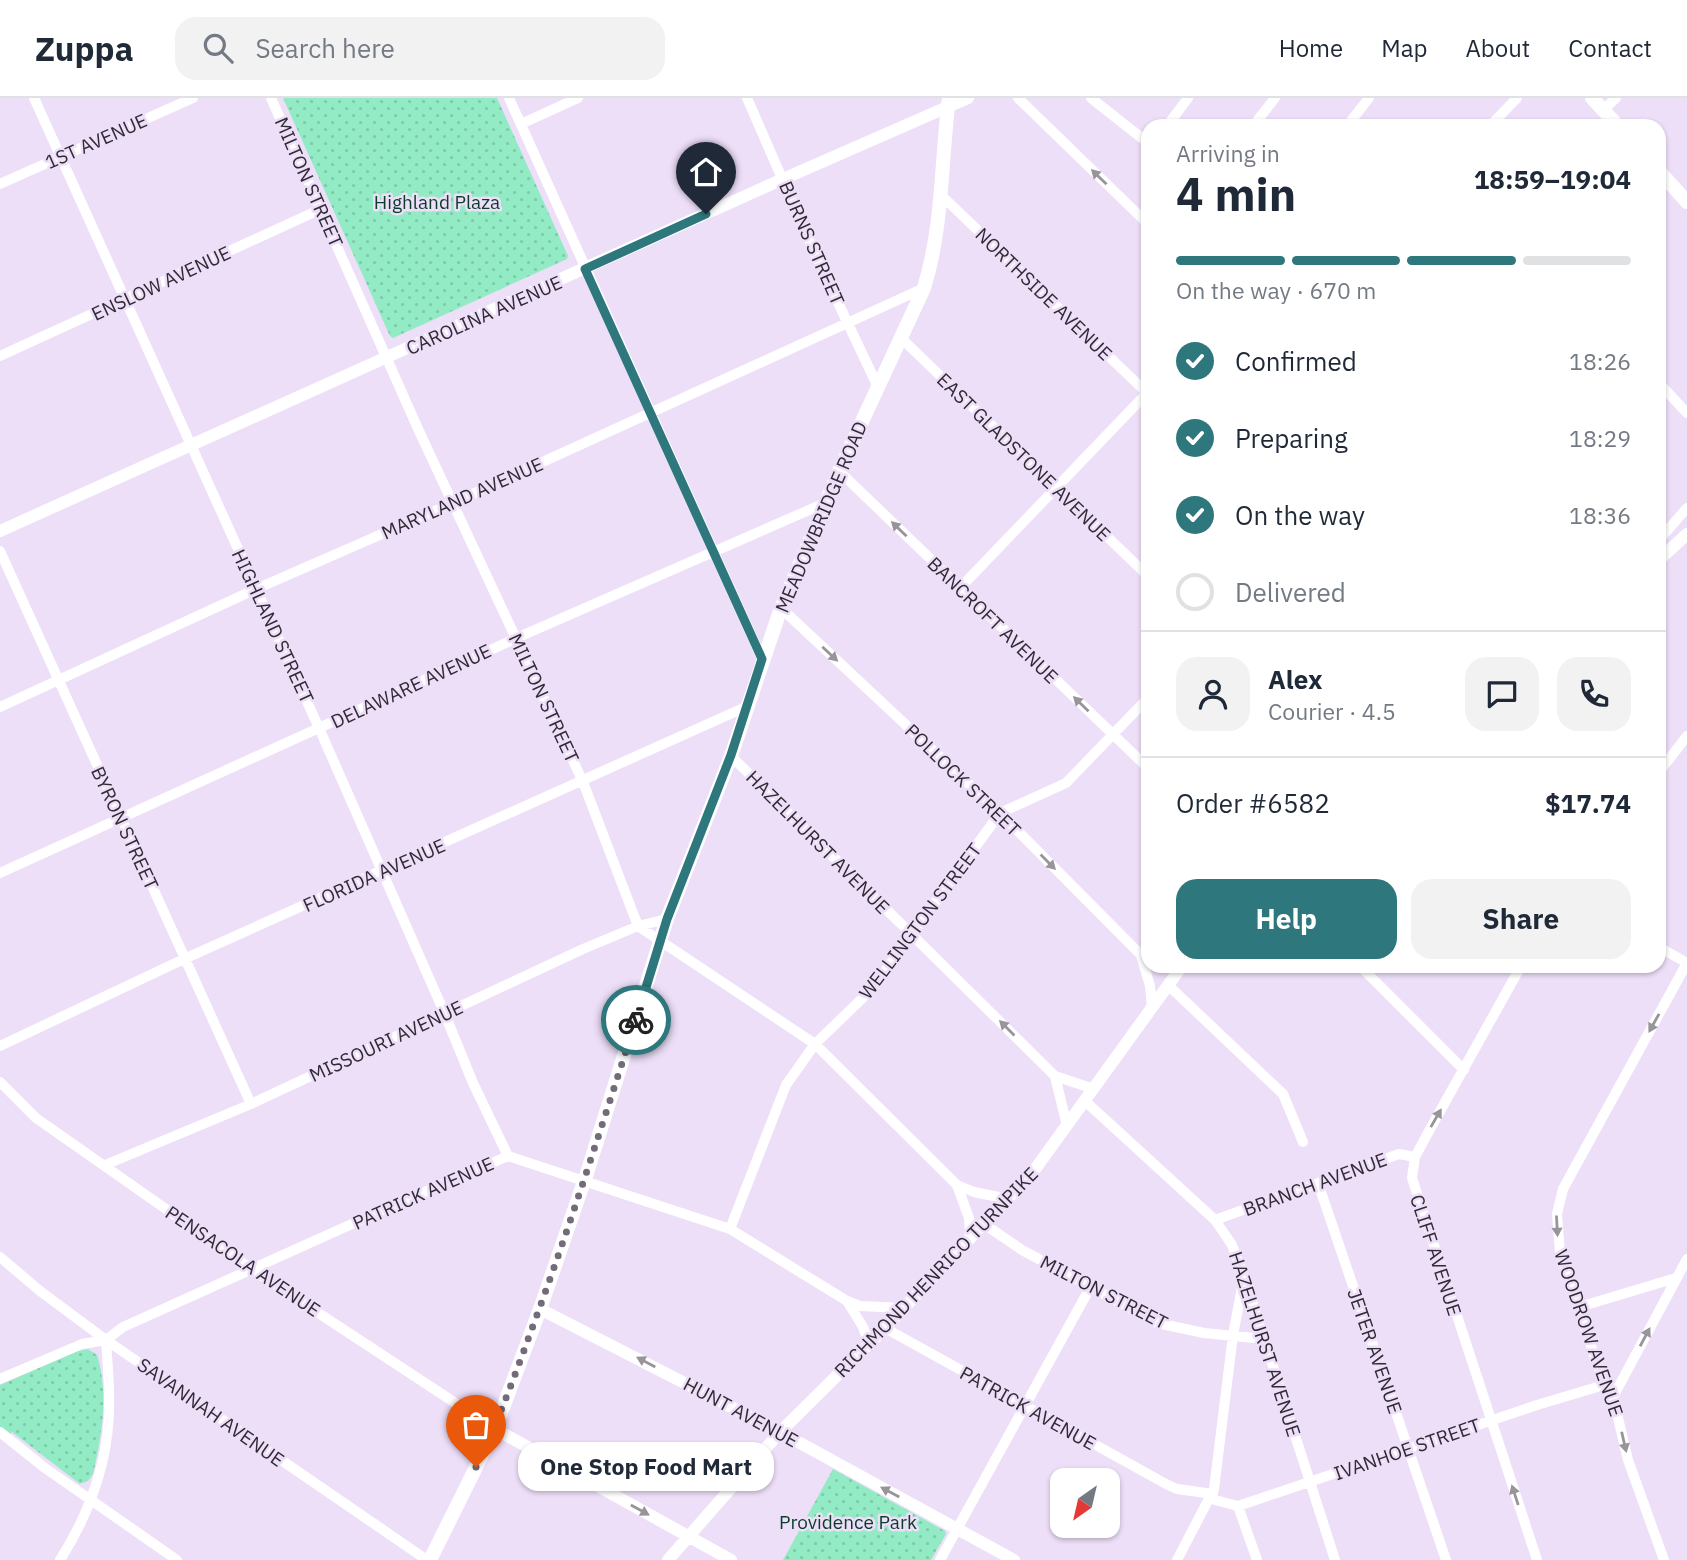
<!DOCTYPE html>
<html lang="en">
<head>
<meta charset="utf-8">
<style>
	:root { --surface:#fff; --page:#f2f2f3; --text:#1f2937; --muted:#747a83; --line:#e0e1e3; --accent:#2e777c }
	body { margin:0; font-family:"IBM Plex Sans",sans-serif; background:var(--page); color:var(--text); height:100vh; display:flex; flex-direction:column; font-size:26px; white-space:nowrap }
	* { box-sizing:border-box; margin:0 }
	p { font-size:23px; color:var(--muted) }
	.icon { flex:none; width:38px; height:38px; fill:none; stroke:currentColor; stroke-width:2; stroke-linecap:round; stroke-linejoin:round }
	.map { position:relative; flex:1; overflow:hidden }
	.panel { position:absolute; left:1141px; top:21px; width:525px; height:854px; display:flex; flex-direction:column; background:var(--surface); border-radius:21px; box-shadow:0 2px 5px #0004 }
	.panel>* { flex:none }
	.needle { width:46px; rotate:214deg }
	.fabs { position:absolute; left:1050px; top:1370px; display:grid; gap:14px }
	.fabs a { display:grid; place-items:center; width:70px; height:70px; border-radius:14px; background:var(--surface); box-shadow:0 2px 5px #0004; font-size:35px }
	.pin { position:absolute; display:grid; place-items:center; width:60px; height:60px; color:#fff; margin:-72px -30px; border-radius:50% 50% 50% 0; rotate:-45deg; box-shadow:0 0 7px #0007 }
	.pin .icon { rotate:45deg }
	.courier { position:absolute; display:grid; place-items:center; width:70px; height:70px; margin:-35px; border:5px solid #2e777c; border-radius:50%; background:#fff; color:#222; box-shadow:0 2px 9px #0007 }
	.bubble { position:absolute; height:49px; border-radius:21px; background:var(--surface); box-shadow:0 2px 5px #0004; font-size:23px; font-weight:700; line-height:49px; text-align:center }
	.head em { font-style:normal; font-weight:700 }
	.head div { display:flex; flex-direction:column-reverse }
	.head { display:flex; align-items:center; justify-content:space-between; height:119px; padding:0 35px }
	h1 { font-size:46px; font-weight:700; line-height:52px }
	.bar { display:grid; grid-template-columns:repeat(4,1fr); gap:10px 7px; align-content:center; height:84px; padding:0 35px }
	.bar i { height:9px; border-radius:5px; background:var(--line) }
	.bar .current { background:var(--accent) }
	.bar p { grid-column:span 4 }
	.line { display:flex; align-items:center; gap:18px; padding:0 35px; border-top:2px solid var(--line) }
	.line div { flex:1 }
	.round { display:grid; place-items:center; flex:none; width:74px; height:74px; border-radius:21px; background:var(--page) }
	ol { padding:0 35px; list-style:none }
	li { display:flex; align-items:center; gap:21px; height:77px }
	li p { margin-inline-start:auto }
	li .icon { padding:7px; border-radius:50%; background:var(--accent); color:#fff; stroke-width:4 }
	li:last-child { color:var(--muted) }
	li i { width:38px; height:38px; border:4px solid var(--line); border-radius:50% }
	.button { display:flex; gap:14px; margin-top:auto; padding:14px 35px }
	.button a { flex:1; height:80px; border-radius:21px; background:var(--accent); color:#fff; font-size:28px; font-weight:700; line-height:80px; text-align:center }
	.button a+a { background:var(--page); color:var(--text) }
	header { display:flex; align-items:center; gap:42px; box-sizing:border-box; height:98px; padding:0 35px; background:var(--surface); border-bottom:2px solid var(--line) }
	header strong { font-size:33px }
	nav { display:flex; gap:38px; margin-inline-start:auto; font-size:24px }
	.search { width:490px; height:63px; background:var(--page); display:flex; align-items:center; gap:18px; box-sizing:border-box; padding:0 24px; border-radius:21px; color:var(--muted); font-size:26px }
	.map>svg:first-child { display:block }
</style>
</head>
<body>
<header>
<strong>Zuppa</strong>
<div class="search"><svg class="icon" aria-label="search" viewBox="0 0 24 24"><circle cx="10" cy="10" r="6"/><path d="M15 15l6 6"/></svg>Search here</div>
<nav><a>Home</a><a>Map</a><a>About</a><a>Contact</a></nav>
</header>
<div class="map">
<svg width="1687" height="1462" viewBox="0 0 1687 1462">
	<defs>
		<pattern id="park-dots" width="8" height="8" patternUnits="userSpaceOnUse" patternTransform="scale(1.75)"><rect width="8" height="8" fill="#92ebc4"/><path d="M2 2h.1M6 6h.1" fill="none" stroke="#7ecaa9" stroke-width="1.8" stroke-linecap="round"/></pattern>
	</defs>
	<rect width="100%" height="100%" fill="#eedff9"/>
	<path fill="url(#park-dots)" d="M 283,0 L 497,0 L 568,158 L 567,161 L 393,240 L 390,238 Z
		M 88,1251 L 97,1257 C 109,1295 102,1337 93,1376 L 88,1383 L 80,1386 L 12,1334 L 9,1338 L 0,1330 L 0,1287 L 78,1253 Z
		M 833,1371 L 945,1433 L 946,1436 L 931,1462 L 783,1462 Z"/>
	<g fill="none" stroke-linecap="round" stroke-linejoin="round">
		<path stroke="#fff" stroke-width="10" d="M 34,0 L 319,630 L 444,914 L 473,985 L 508,1058
			M 271,0 L 419,333 L 583,684 L 638,828 L 815,946 L 957,1087 L 974,1094 L 1008,1101
			M 509,0 L 762,561
			M 747,0 L 815,156 L 878,289
			M 1018,0 L 1148,126
			M 1091,0 L 1148,45
			M 1603,12 L 1616,0
			M 521,26 L 578,0
			M 1167,28 L 1188,0
			M 1253,28 L 1275,0
			M 1347,28 L 1369,0
			M 1490,28 L 1517,0
			M 0,86 L 193,0
			M 940,96 L 1148,296
			M 901,240 L 1148,478
			M 0,258 L 321,111
			M 1659,285 L 1687,315
			M 839,373 L 1148,670
			M 1659,442 L 1687,410
			M 0,453 L 251,1006
			M 960,490 L 1148,294
			M 781,510 L 1000,715 L 1141,857 L 1150,888 L 1152,909
			M 0,609 L 256,491 L 446,408 L 924,190
			M 731,658 L 1055,978 L 1094,991
			M 1659,674 L 1687,638
			M 0,775 L 521,538 L 825,405
			M 1659,849 L 1687,865 L 1563,1091 L 1557,1116 L 1560,1155 L 1604,1287 L 1613,1299 L 1628,1362 L 1664,1462
			M 1360,868 L 1464,972
			M 1521,868 L 1429,1033 L 1415,1059 L 1412,1080 L 1537,1462
			M 1168,887 L 1283,996 L 1303,1044
			M 0,948 L 184,861 L 748,608
			M 1055,978 L 1067,1028
			M 0,984 L 36,1020 L 253,1172 L 495,1331
			M 1085,1003 L 1215,1122 L 1232,1147 L 1244,1178 L 1335,1462
			M 105,1067 L 251,1006 L 583,851 L 638,828 L 667,821
			M 1318,1085 L 1446,1462
			M 957,1087 L 969,1120 L 970,1140
			M 1215,1122 L 1399,1056 L 1415,1059
			M 984,1126 L 1022,1152 L 1157,1225 L 1204,1235 L 1264,1241
			M 730,1131 L 786,987 L 815,946 L 872,891 L 1000,715 L 1066,685 L 1148,600
			M 0,1159 L 40,1193 L 106,1242 L 427,1462
			M 847,1203 L 863,1229 L 869,1246
			M 1579,1209 L 1676,1180
			M 885,1230 L 1166,1386 L 1177,1391 L 1213,1396
			M 0,1281 L 82,1246 L 106,1242 L 123,1229 L 383,1112 L 508,1058 L 730,1131 L 847,1203 L 860,1208 L 903,1210
			M 1613,1299 L 1687,1161
			M 0,1334 L 45,1370 L 177,1462
			M 1211,1401 L 1238,1408 L 1537,1307 L 1604,1287
			M 1238,1408 L 1257,1462
			M 60,1462 C 91,1413 111,1356 109,1297 C 109,1278 107,1260 106,1242
			M 940,1462 L 1091,1188
			M 1177,1462 L 1214,1391 L 1233,1237 L 1244,1179"/>
		<path stroke="#fff" stroke-width="12" d="M 0,433 L 783,81 L 968,0
			M 1659,462 L 1687,436
			M 540,1211 L 780,1334 L 1014,1462
			M 495,1331 L 731,1462
			M 668,1462 L 780,1334 L 885,1230 L 1033,1074 L 1182,868"/>
		<path stroke="#fff" stroke-width="14" d="M 1592,0 L 1618,28
			M 1659,73 L 1687,104
			M 430,1462 L 495,1331 L 540,1211 L 587,1075 L 667,821 L 731,658 L 781,510 L 839,373 L 924,190 C 943,129 941,63 949,0"/>
	</g>
	<defs><path id="oneway-solid" d="M-6-.8H1V-3.2L6.5 0L1 3.2V.8H-6Z" transform="scale(1.75)"/></defs>
	<g fill="#98959a">
		<use href="#oneway-solid" transform="translate(1099 79) rotate(-136)"/>
		<use href="#oneway-solid" transform="translate(899 431) rotate(-136)"/>
		<use href="#oneway-solid" transform="translate(830 556) rotate(43)"/>
		<use href="#oneway-solid" transform="translate(1081 606) rotate(-136)"/>
		<use href="#oneway-solid" transform="translate(1048 764) rotate(45)"/>
		<use href="#oneway-solid" transform="translate(1654 925) rotate(119)"/>
		<use href="#oneway-solid" transform="translate(1007 930) rotate(-135)"/>
		<use href="#oneway-solid" transform="translate(1436 1020) rotate(-60)"/>
		<use href="#oneway-solid" transform="translate(1557 1128) rotate(87)"/>
		<use href="#oneway-solid" transform="translate(1645 1239) rotate(-62)"/>
		<use href="#oneway-solid" transform="translate(646 1264) rotate(-152)"/>
		<use href="#oneway-solid" transform="translate(1624 1344) rotate(77)"/>
		<use href="#oneway-solid" transform="translate(890 1394) rotate(-152)"/>
		<use href="#oneway-solid" transform="translate(1515 1397) rotate(-108)"/>
		<use href="#oneway-solid" transform="translate(640 1412) rotate(29)"/>
	</g>
	<g fill="none" stroke-linecap="round" stroke-linejoin="round">
		<path stroke="#736a7a" stroke-width="7" stroke-dasharray="0 12.6" d="M 476,1369 C 499,1322 516,1274 534,1225 C 571,1125 603,1024 636,922"/>
		<path stroke="#2e777c" stroke-width="9" d="M 636,922 L 667,821 L 731,657 L 762,561 L 585,171 L 706,116"/>
	</g>
	<g text-anchor="middle" dominant-baseline="central" stroke-width="5" stroke-linejoin="round" paint-order="stroke">
		<g font-size="19" fill="#312b35" stroke="#eedff9">
			<text transform="translate(96 43) rotate(-24)">1ST AVENUE</text>
			<text transform="translate(309 84) rotate(66)">MILTON STREET</text>
			<text transform="translate(812 145) rotate(66)">BURNS STREET</text>
			<text transform="translate(161 185) rotate(-25)">ENSLOW AVENUE</text>
			<text transform="translate(1044 196) rotate(44)">NORTHSIDE AVENUE</text>
			<text transform="translate(484 217) rotate(-24)">CAROLINA AVENUE</text>
			<text transform="translate(1024 359) rotate(44)">EAST GLADSTONE AVENUE</text>
			<text transform="translate(462 400) rotate(-24)">MARYLAND AVENUE</text>
			<text transform="translate(821 419) rotate(-67)">MEADOWBRIDGE ROAD</text>
			<text transform="translate(993 522) rotate(44)">BANCROFT AVENUE</text>
			<text transform="translate(273 528) rotate(65)">HIGHLAND STREET</text>
			<text transform="translate(411 588) rotate(-25)">DELAWARE AVENUE</text>
			<text transform="translate(544 600) rotate(65)">MILTON STREET</text>
			<text transform="translate(963 682) rotate(44)">POLLOCK STREET</text>
			<text transform="translate(125 730) rotate(65)">BYRON STREET</text>
			<text transform="translate(818 744) rotate(45)">HAZELHURST AVENUE</text>
			<text transform="translate(374 777) rotate(-24)">FLORIDA AVENUE</text>
			<text transform="translate(920 823) rotate(-53)">WELLINGTON STREET</text>
			<text transform="translate(386 943) rotate(-25)">MISSOURI AVENUE</text>
			<text transform="translate(1315 1086) rotate(-20)">BRANCH AVENUE</text>
			<text transform="translate(423 1095) rotate(-24)">PATRICK AVENUE</text>
			<text transform="translate(1436 1157) rotate(72)">CLIFF AVENUE</text>
			<text transform="translate(243 1163) rotate(34)">PENSACOLA AVENUE</text>
			<text transform="translate(936 1174) rotate(-46)">RICHMOND HENRICO TURNPIKE</text>
			<text transform="translate(1104 1194) rotate(27)">MILTON STREET</text>
			<text transform="translate(1589 1235) rotate(71)">WOODROW AVENUE</text>
			<text transform="translate(1265 1246) rotate(72)">HAZELHURST AVENUE</text>
			<text transform="translate(1375 1253) rotate(71)">JETER AVENUE</text>
			<text transform="translate(1028 1310) rotate(29)">PATRICK AVENUE</text>
			<text transform="translate(211 1314) rotate(35)">SAVANNAH AVENUE</text>
			<text transform="translate(741 1314) rotate(28)">HUNT AVENUE</text>
			<text transform="translate(1407 1351) rotate(-19)">IVANHOE STREET</text>
		</g>
		<g font-size="19" fill="#0b3d2b" stroke="#eedff9">
			<text x="437" y="104">Highland Plaza</text>
			<text x="848" y="1424">Providence Park</text>
		</g>
	</g>
</svg>
<div class="fabs">
<a><svg class="needle" viewBox="-14 -14 28 28"><path d="M0-13l5 13h-10z" fill="#e53935"/><path d="M0 13l5-13h-10z" fill="#747a83"/></svg></a>
</div>
<div class="pin" style="left:476px;top:1369px;background:#ea580c"><svg class="icon" aria-label="bag" viewBox="0 0 24 24"><path d="M5 8h14l-1 12H6zM9 8a3 3 0 0 1 6 0"/></svg></div>
<div class="pin" style="left:706px;top:116px;background:#1f2937"><svg class="icon" aria-label="home" viewBox="0 0 24 24"><path d="M3 11l9-7 9 7M6 9v11h12V9"/></svg></div>
<div class="courier" style="left:636px;top:922px"><svg class="icon" aria-label="bike" viewBox="0 0 24 24"><circle cx="6" cy="16" r="4"/><circle cx="18" cy="16" r="4"/><path d="M6 16l4-8h5l3 8M10 8l3 8H6M13 5h3"/></svg></div>
<div class="bubble" style="left:518px;top:1344px;width:256px">One Stop Food Mart</div>
<section class="panel">
<div class="head"><div><h1>4 min</h1><p>Arriving in</p></div><em>18:59–19:04</em></div>
<div class="bar"><i class="current"></i><i class="current"></i><i class="current"></i><i></i><p>On the way · 670 m</p></div>
<ol>
<li><svg class="icon" aria-label="check" viewBox="0 0 24 24"><path d="M5 12l5 5 9-10"/></svg>Confirmed<p>18:26</p></li>
<li><svg class="icon" aria-label="check" viewBox="0 0 24 24"><path d="M5 12l5 5 9-10"/></svg>Preparing<p>18:29</p></li>
<li><svg class="icon" aria-label="check" viewBox="0 0 24 24"><path d="M5 12l5 5 9-10"/></svg>On the way<p>18:36</p></li>
<li><i></i>Delivered</li>
</ol>
<div class="line" style="height:126px"><a class="round"><svg class="icon" aria-label="person" viewBox="0 0 24 24"><circle cx="12" cy="8" r="4"/><path d="M4 21q1-7 8-7t8 7"/></svg></a><div><b>Alex</b><p>Courier · 4.5</p></div><a class="round"><svg class="icon" aria-label="chat" viewBox="0 0 24 24"><path d="M4 5h16v11H9l-5 4z"/></svg></a><a class="round"><svg class="icon" aria-label="phone" viewBox="0 0 24 24"><path d="M5 4h4l2 5-3 2q2 4 5 5l2-3 5 2v4C11 20 4 13 5 4z"/></svg></a></div>
<div class="line" style="height:91px"><div>Order #6582</div><b>$17.74</b></div>
<div class="button"><a>Help</a><a>Share</a></div>
</section>
</div>
</body>
</html>
